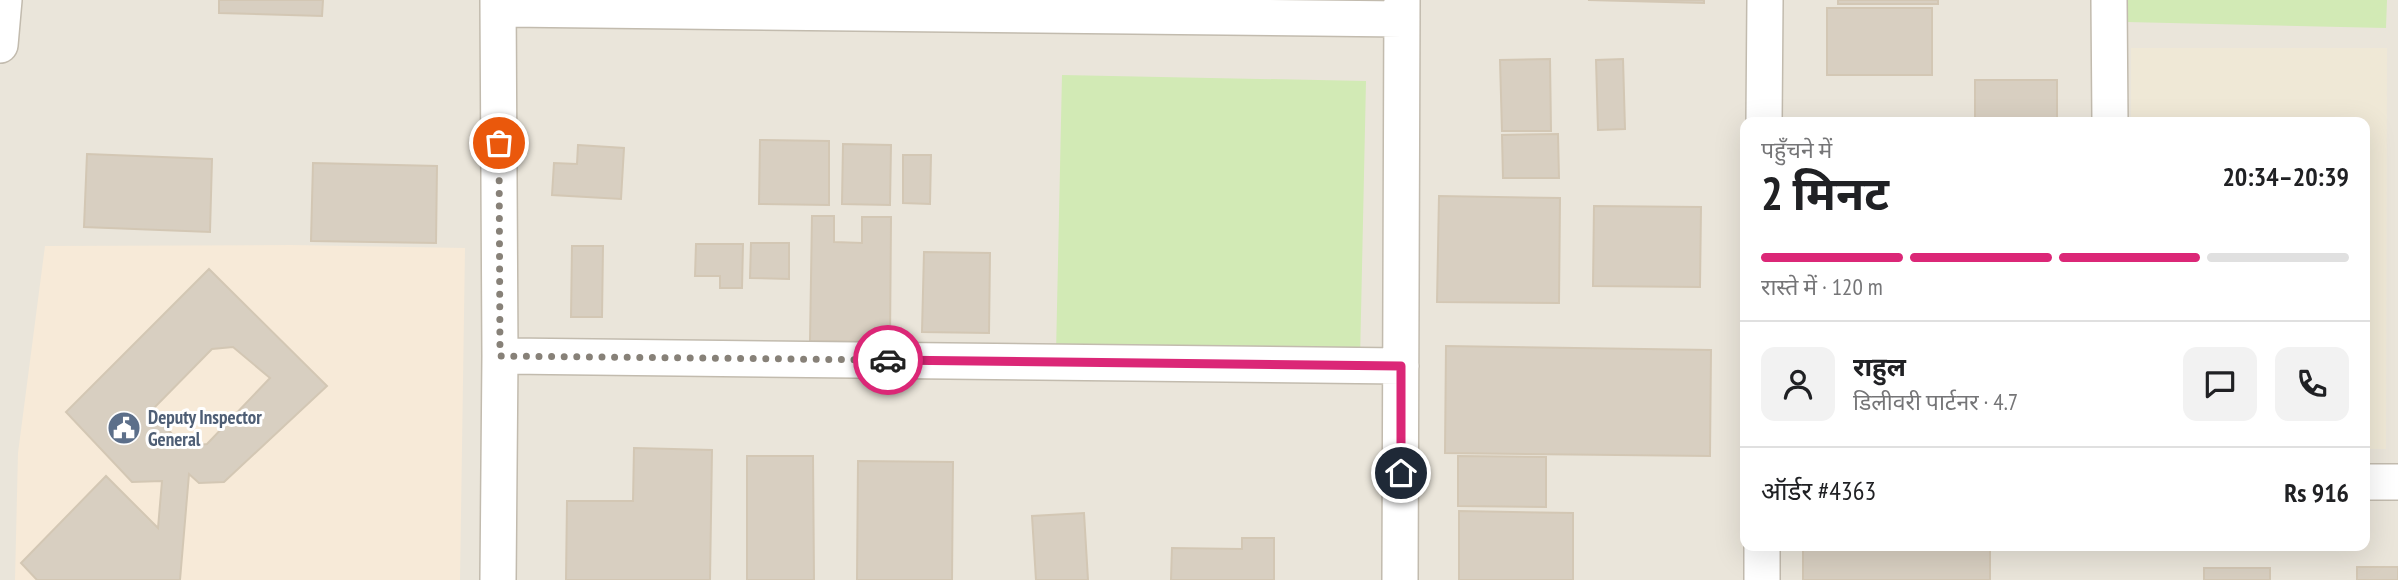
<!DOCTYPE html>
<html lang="hi">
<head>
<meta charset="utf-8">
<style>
	:root { --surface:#fff; --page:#f2f2f2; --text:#202124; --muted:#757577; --line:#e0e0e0; --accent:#db2777 }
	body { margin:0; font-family:"PT Sans Narrow","Noto Sans Devanagari",sans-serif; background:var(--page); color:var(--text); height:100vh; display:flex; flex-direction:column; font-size:26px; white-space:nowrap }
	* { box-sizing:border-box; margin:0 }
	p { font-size:23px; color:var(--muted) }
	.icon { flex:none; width:38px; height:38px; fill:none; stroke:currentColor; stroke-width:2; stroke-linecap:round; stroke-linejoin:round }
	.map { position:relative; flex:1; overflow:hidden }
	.side { position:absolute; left:1740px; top:117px; width:630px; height:434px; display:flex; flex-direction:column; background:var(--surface); border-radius:14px; box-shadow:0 7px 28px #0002 }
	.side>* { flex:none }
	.pin { position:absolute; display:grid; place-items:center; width:60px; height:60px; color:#fff; margin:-30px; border:4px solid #fff; border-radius:50%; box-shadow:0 2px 7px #0007 }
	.courier { position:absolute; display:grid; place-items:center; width:70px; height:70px; margin:-35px; border:5px solid #db2777; border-radius:50%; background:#fff; color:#222; box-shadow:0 2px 9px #0007 }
	.headline em { font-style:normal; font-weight:700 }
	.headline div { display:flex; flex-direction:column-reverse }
	.headline { display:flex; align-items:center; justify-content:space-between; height:119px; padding:0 21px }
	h1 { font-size:46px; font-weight:700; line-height:52px }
	.bar { display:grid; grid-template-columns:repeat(4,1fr); gap:10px 7px; align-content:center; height:84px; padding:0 21px }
	.bar i { height:9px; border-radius:5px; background:var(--line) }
	.bar .active { background:var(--accent) }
	.bar p { grid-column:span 4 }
	.line { display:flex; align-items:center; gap:18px; padding:0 21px; border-top:2px solid var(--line) }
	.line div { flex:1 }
	.round { display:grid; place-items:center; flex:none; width:74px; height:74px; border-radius:14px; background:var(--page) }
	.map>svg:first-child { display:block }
</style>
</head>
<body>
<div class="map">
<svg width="2398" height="580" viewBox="0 0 2398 580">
	<rect width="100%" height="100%" fill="#f6f3ec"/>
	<path fill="#eae5da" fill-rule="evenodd" d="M 0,0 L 2398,0 L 2398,580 L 0,580 ZM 1745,122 L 2364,122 L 2364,546 L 1745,546 Z"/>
	<path fill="#f7ead8" d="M 291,245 L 465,248 L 460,580 L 15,580 L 18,453 L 45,246 Z"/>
	<path fill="#efe8d6" d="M 2131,48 L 2387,48 L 2386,449 L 2364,449 L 2364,122 L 2131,122 Z"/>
	<path fill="#d2eab5" d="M 2128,0 L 2387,0 L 2386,28 L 2127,22 Z
		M 1062,75 L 1366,81 L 1360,361 L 1056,354 Z"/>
	<path fill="#d8cfc1" stroke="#d3c7b4" stroke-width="2" fill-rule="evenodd" d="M 219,0 L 323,0 L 322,16 L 219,13 Z
		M 1588,0 L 1704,0 L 1704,3 Z
		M 1838,0 L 1938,0 L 1938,4 L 1838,4 Z
		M 1827,8 L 1932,8 L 1932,75 L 1827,75 Z
		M 1550,59 L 1551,131 L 1502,131 L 1500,60 Z
		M 1623,59 L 1625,129 L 1598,130 L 1596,60 Z
		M 1975,80 L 2057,80 L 2057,122 L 1975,122 Z
		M 1558,134 L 1559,178 L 1503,178 L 1502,135 Z
		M 760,140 L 829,141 L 829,205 L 759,204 Z
		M 843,144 L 891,145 L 890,205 L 842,204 Z
		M 578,145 L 624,148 L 621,199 L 552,195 L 554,163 L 577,164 Z
		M 87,154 L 212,159 L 210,232 L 84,227 Z
		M 903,155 L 931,155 L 930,204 L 903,203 Z
		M 313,163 L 437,166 L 436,243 L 311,241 Z
		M 1439,196 L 1560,198 L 1559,303 L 1437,302 Z
		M 1594,206 L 1701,207 L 1700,287 L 1593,286 Z
		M 812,216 L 834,216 L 834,242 L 862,243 L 862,217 L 891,217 L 890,342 L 810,341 Z
		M 751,243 L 789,243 L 789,279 L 750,278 Z
		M 696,244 L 743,244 L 742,288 L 720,288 L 720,276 L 695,276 Z
		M 572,246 L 603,246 L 602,317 L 571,317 Z
		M 924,252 L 990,253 L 989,333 L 922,332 Z
		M 209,269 L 327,386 L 224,482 L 199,483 L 189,474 L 180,580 L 37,580 L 21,563 L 106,476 L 158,528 L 162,481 L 132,482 L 66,412 ZM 233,347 L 270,378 L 207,444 L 184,447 L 151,411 L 212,349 Z
		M 1446,346 L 1711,350 L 1710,456 L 1445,453 Z
		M 634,448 L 712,450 L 710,580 L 566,580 L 567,501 L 633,501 Z
		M 747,456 L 813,456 L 814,580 L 747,580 Z
		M 1458,456 L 1546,457 L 1546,507 L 1458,506 Z
		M 858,461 L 953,462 L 952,580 L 857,580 Z
		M 1459,511 L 1573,513 L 1573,580 L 1459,580 Z
		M 1084,513 L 1088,580 L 1036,580 L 1032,516 Z
		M 1242,538 L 1274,538 L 1274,580 L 1171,580 L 1172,548 L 1242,549 Z
		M 1803,546 L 1990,546 L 1990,580 L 1803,580 Z
		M 2357,567 L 2398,567 L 2398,580 L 2357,580 Z
		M 2204,568 L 2270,568 L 2270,580 L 2204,580 Z"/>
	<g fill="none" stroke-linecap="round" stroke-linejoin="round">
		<defs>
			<path id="street" d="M 2109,0 L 2110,122
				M 499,9 L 1402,19
				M 0,45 L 4,0
				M 1764,122 L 1765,0
				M 500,356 L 1401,366
				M 2364,482 L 2398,482
				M 1762,546 L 1762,580
				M 498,580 L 500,356 L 498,0
				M 1400,580 L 1402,0"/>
		</defs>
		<use href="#street" stroke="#c2bbae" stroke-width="38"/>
		<use href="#street" stroke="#fff" stroke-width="35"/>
	</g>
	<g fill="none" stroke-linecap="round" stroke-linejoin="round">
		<path stroke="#878178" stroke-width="7" stroke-dasharray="0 12.6" d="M 499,143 L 500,356 L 888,360"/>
		<path stroke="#db2777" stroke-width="9" d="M 888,360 L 1401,366 L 1401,473"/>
	</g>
	<defs>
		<symbol id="civic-disc" viewBox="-11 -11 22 22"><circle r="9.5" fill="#5c6f8a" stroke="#fff"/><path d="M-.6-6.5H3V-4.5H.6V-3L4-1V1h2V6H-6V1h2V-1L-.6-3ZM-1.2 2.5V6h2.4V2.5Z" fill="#fff"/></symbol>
	</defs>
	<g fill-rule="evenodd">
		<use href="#civic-disc" x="105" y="409" width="38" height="38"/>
	</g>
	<g text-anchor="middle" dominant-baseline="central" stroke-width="6" stroke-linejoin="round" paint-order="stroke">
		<g font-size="19" font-weight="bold" fill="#4e5e75" stroke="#fff" text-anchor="start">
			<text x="148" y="417">Deputy Inspector<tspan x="148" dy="22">General</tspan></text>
		</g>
	</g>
</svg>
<div class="pin" style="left:499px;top:143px;background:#ea580c"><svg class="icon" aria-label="bag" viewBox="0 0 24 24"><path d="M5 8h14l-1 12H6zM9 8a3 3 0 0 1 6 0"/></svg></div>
<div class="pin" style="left:1401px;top:473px;background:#1f2937"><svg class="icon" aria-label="home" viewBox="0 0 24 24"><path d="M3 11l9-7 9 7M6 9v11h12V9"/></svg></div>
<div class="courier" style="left:888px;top:360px"><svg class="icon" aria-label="car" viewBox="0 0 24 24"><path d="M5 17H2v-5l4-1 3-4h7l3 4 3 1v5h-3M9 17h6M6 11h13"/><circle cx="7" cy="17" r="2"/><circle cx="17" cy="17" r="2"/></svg></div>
<section class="side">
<div class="headline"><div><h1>2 मिनट</h1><p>पहुँचने में</p></div><em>20:34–20:39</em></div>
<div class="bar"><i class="active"></i><i class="active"></i><i class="active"></i><i></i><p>रास्ते में · 120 m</p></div>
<div class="line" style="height:126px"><a class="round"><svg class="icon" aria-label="person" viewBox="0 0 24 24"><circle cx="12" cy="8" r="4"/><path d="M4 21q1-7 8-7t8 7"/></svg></a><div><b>राहुल</b><p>डिलीवरी पार्टनर · 4.7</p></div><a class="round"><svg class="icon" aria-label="chat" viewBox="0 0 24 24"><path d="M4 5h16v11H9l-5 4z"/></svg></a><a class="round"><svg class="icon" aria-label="phone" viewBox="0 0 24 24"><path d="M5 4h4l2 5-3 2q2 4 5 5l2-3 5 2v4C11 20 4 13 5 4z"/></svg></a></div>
<div class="line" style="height:91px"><div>ऑर्डर #4363</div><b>Rs 916</b></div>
</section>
</div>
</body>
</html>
